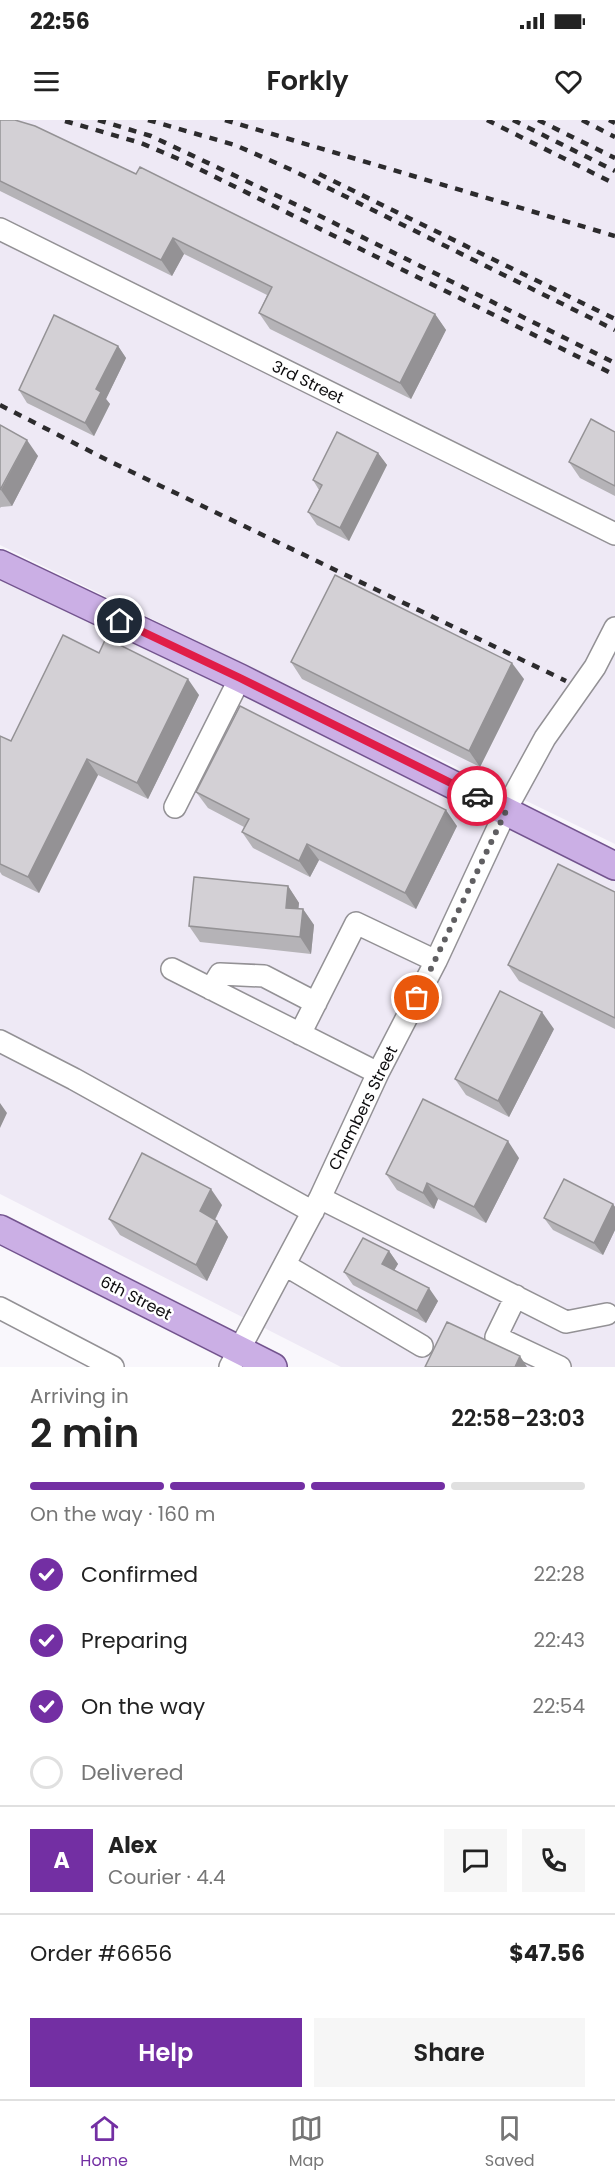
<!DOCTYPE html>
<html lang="en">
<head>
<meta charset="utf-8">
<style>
	:root { --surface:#fff; --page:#f6f6f6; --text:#222; --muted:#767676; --line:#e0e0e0; --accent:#732fa3 }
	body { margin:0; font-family:Poppins,sans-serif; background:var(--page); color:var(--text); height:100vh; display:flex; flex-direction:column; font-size:22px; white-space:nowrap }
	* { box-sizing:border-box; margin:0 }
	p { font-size:20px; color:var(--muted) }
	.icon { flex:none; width:33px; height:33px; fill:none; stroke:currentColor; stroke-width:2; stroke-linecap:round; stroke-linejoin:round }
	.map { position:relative; height:1247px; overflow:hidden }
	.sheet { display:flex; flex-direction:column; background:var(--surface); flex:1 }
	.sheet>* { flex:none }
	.pin { position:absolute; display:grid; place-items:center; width:51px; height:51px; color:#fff; margin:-26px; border:3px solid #fff; border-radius:50%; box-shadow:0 2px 6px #0007 }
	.courier { position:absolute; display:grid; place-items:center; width:60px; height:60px; margin:-30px; border:4px solid #e11d48; border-radius:50%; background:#fff; color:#222; box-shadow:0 2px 8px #0007 }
	.overview em { font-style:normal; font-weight:600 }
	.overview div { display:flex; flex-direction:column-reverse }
	.overview { display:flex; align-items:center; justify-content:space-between; height:102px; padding:0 30px }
	h1 { font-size:39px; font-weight:600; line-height:45px }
	.bar { display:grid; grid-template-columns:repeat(4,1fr); gap:9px 6px; align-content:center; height:72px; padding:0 30px }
	.bar i { height:8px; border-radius:4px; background:var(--line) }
	.bar .on { background:var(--accent) }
	.bar p { grid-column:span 4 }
	.line { display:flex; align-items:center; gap:15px; padding:0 30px; border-top:2px solid var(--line) }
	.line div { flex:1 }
	.round { display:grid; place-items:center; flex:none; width:63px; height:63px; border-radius:0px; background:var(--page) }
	ol { padding:0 30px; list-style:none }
	li { display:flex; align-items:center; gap:18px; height:66px }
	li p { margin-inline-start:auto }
	li .icon { padding:6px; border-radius:50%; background:var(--accent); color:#fff; stroke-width:4 }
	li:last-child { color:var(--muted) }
	li i { width:33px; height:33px; border:3px solid var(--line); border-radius:50% }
	.button { display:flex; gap:12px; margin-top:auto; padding:12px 30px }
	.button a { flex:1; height:69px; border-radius:0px; background:var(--accent); color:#fff; font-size:24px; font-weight:600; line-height:69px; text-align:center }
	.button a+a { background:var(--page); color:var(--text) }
	.status { display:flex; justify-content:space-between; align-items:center; height:42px; padding:0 30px; background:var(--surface); direction:ltr }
	.status svg { height:16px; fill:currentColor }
	header { display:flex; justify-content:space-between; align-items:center; height:78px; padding:0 30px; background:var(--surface); font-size:27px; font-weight:600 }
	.dock { display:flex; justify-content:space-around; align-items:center; height:84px; border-top:2px solid var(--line); background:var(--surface); font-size:16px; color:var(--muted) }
	.dock a { display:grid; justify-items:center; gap:3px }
	.dock .on { color:var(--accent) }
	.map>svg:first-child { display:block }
</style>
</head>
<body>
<div class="status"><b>22:56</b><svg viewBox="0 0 49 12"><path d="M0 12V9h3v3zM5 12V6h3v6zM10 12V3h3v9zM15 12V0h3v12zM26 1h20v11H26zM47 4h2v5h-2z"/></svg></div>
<header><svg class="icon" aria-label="menu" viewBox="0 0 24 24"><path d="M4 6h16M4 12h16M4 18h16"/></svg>Forkly<svg class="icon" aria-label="heart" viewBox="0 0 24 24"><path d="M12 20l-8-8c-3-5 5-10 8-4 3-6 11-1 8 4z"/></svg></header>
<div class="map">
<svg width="615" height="1247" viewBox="0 0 615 1247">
	<rect width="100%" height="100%" fill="#f9f7fc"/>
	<path fill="#eee9f5" d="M 0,0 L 615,0 L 615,724 L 0,425 Z
		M 0,450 L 615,757 L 615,1247 L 341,1247 L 0,1074 Z"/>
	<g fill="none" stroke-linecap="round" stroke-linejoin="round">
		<defs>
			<path id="minor" d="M 0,109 L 615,414
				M 175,687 L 240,558
				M 172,849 L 378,953
				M 211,869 L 220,854 L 264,856 L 316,883
				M 300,914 L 356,803 L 436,841
				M 0,921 L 74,959 L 313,1092
				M 320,1078 L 566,1202 L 607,1194
				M 285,1145 L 422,1226
				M 516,1176 L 496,1217 L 560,1247
				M 0,1188 L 113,1247
				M 230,1247 L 320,1078 L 378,953 L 436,841 L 510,682 L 545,618 L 595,547 L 615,508"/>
			<path id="major" d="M 0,444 L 240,558 L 615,746
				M 0,1109 L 273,1247"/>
		</defs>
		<use href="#minor" stroke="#939195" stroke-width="24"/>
		<use href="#major" stroke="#73548e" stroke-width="30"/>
		<use href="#minor" stroke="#fff" stroke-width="21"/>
		<use href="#major" stroke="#cbafe5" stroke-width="27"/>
		<path stroke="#2c2b2d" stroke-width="4.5" stroke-dasharray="8 8" stroke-linecap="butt" d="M 98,0 L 151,16 L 318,95 L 615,243
			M 148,0 L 235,25 L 292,50 L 615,210
			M 225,0 L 615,116
			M 487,0 L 615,64
			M 513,0 L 615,51
			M 538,0 L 615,38
			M 582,0 L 615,17
			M 609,0 L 615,3
			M 65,1 L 141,23 L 181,40 L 615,255
			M 319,54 L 615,199
			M 0,285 L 109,341 L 566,561"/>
	</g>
	<path fill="#b5b3b7" d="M 0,0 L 435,194 L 446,210 L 411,279 L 270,209 L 259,193 L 267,175 L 184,134 L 172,156 L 0,71 Z
		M 118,226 L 126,238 L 106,279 L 110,284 L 94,316 L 27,283 L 19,270 Z
		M 0,305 L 38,336 L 12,386 L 1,387 L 0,388 Z
		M 615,312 L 615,376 L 580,358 L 569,342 Z
		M 378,333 L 387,345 L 349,421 L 317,405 L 308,392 L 319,370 L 313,360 Z
		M 99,533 L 199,575 L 148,679 L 98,655 L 39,773 L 2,755 L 0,752 L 0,616 L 11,621 Z
		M 291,542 L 524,559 L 480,647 L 302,559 Z
		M 196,672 L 457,706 L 416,789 L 319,740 L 310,757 L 253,728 L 242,712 L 244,707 L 208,688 Z
		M 288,766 L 299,783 L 298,789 L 303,789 L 314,805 L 311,834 L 200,822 L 189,806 Z
		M 615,772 L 615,909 L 519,861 L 508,845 Z
		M 554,909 L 509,997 L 466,975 L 455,959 Z
		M 519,1038 L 486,1103 L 438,1079 L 434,1089 L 397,1070 L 386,1054 Z
		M 613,1084 L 615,1087 L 615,1110 L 603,1135 L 553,1110 L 544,1098 Z
		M 222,1085 L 215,1100 L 228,1117 L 207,1161 L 120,1115 L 109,1099 Z
		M 389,1131 L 398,1144 L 394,1150 L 438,1181 L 426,1203 L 353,1165 L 344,1152 Z"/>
	<path fill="#949295" d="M 173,118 L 184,134 L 172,156 L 161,140 Z
		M 435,194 L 446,210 L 411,279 L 400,263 Z
		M 118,226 L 126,238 L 106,279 L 110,284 L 94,316 L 85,303 L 96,269 Z
		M 27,320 L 38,336 L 12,386 L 1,370 Z
		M 378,333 L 387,345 L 349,421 L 340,408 Z
		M 512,543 L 524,559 L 480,647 L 469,631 Z
		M 188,559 L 199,575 L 148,679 L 137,663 Z
		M 87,639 L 98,655 L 39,773 L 28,757 Z
		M 446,690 L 457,706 L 416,789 L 405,773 Z
		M 307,724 L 319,740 L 310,757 L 299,741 Z
		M 288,766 L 299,783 L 297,804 L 286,788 Z
		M 303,789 L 314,805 L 311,834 L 300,817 Z
		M 542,892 L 554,909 L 509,997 L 498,981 Z
		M 0,983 L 7,993 L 0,1008 Z
		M 508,1021 L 519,1038 L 486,1103 L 474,1087 Z
		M 427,1063 L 438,1079 L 434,1089 L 423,1073 Z
		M 211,1069 L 222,1085 L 211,1107 L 200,1091 Z
		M 613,1084 L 615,1087 L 615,1110 L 603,1135 L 594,1123 Z
		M 217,1101 L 228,1117 L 207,1161 L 196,1145 Z
		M 389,1131 L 398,1144 L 391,1156 L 382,1144 Z
		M 429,1168 L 438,1181 L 426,1203 L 417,1191 Z
		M 520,1236 L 527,1247 L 515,1247 Z"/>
	<path fill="#d3d0d5" stroke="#949295" stroke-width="1.5" d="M 0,0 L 15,0 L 35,6 L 136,54 L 140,47 L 435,194 L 400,263 L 259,193 L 272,167 L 173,118 L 161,140 L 0,61 Z
		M 54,195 L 118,226 L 96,269 L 101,272 L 85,303 L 19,270 Z
		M 591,299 L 615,312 L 615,366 L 569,342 Z
		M 0,305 L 27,320 L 0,370 Z
		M 337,312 L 378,333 L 340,408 L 308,392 L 322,365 L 313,360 Z
		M 335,455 L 512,543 L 469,631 L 291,542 Z
		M 63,515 L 99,533 L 106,518 L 188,559 L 137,663 L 87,639 L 28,757 L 0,744 L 0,616 L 11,621 Z
		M 240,586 L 446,690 L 405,773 L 307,724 L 299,741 L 242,712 L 249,699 L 196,672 Z
		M 558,744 L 615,772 L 615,898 L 508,845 Z
		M 194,757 L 288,766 L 286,788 L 303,789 L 300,817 L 189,806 Z
		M 500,871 L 542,892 L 498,981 L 455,959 Z
		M 423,979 L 508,1021 L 474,1087 L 427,1063 L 423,1073 L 386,1054 Z
		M 142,1033 L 211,1069 L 200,1091 L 217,1101 L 196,1145 L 109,1099 Z
		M 564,1059 L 613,1084 L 594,1123 L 544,1098 Z
		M 363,1118 L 389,1131 L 382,1144 L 429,1168 L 417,1191 L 344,1152 Z
		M 447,1202 L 520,1236 L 515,1247 L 425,1247 Z"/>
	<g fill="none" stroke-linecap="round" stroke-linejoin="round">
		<path stroke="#605f62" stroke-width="6" stroke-dasharray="0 10.8" d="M 417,878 L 506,691 L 477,676"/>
		<path stroke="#e11d48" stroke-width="8" d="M 120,501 L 240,558 L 477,676"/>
	</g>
	<g text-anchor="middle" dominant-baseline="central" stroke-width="5" stroke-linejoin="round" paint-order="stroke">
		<g font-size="16" fill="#0e0d0f" stroke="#fff">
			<text transform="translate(308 262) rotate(26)">3rd Street</text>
			<text transform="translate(363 988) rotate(-64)">Chambers Street</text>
			<text transform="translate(136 1178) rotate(27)">6th Street</text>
		</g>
	</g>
</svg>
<div class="pin" style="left:417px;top:878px;background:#ea580c"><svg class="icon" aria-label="bag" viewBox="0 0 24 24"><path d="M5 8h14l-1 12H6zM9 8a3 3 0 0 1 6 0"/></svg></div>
<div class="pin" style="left:120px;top:501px;background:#1f2937"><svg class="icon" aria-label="home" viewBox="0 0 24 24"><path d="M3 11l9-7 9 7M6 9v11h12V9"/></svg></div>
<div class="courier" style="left:477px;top:676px"><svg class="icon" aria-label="car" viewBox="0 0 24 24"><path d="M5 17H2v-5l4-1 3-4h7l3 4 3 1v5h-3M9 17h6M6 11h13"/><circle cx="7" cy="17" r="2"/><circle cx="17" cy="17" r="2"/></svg></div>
</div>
<section class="sheet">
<div class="overview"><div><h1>2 min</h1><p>Arriving in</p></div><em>22:58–23:03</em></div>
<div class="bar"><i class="on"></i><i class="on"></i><i class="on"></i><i></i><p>On the way · 160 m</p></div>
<ol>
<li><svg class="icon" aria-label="check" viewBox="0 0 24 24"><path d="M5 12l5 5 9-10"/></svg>Confirmed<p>22:28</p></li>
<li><svg class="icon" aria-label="check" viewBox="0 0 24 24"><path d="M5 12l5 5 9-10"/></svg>Preparing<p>22:43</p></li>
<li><svg class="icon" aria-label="check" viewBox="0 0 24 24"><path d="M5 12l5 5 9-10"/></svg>On the way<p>22:54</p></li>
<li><i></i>Delivered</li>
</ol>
<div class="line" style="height:108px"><b class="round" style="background:var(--accent);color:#fff">A</b><div><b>Alex</b><p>Courier · 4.4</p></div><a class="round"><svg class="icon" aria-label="chat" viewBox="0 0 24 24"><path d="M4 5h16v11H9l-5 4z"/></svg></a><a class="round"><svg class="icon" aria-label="phone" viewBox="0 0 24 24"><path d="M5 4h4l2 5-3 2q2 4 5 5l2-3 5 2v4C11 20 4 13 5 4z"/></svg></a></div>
<div class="line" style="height:78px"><div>Order #6656</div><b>$47.56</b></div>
<div class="button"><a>Help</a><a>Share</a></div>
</section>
<nav class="dock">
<a class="on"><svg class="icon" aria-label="home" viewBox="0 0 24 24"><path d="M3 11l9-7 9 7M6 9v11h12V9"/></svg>Home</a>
<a><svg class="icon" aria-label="map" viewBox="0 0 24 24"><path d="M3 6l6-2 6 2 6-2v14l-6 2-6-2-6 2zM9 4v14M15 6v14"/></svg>Map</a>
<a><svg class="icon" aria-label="saved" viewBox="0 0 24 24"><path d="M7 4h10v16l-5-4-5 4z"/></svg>Saved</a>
</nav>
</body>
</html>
